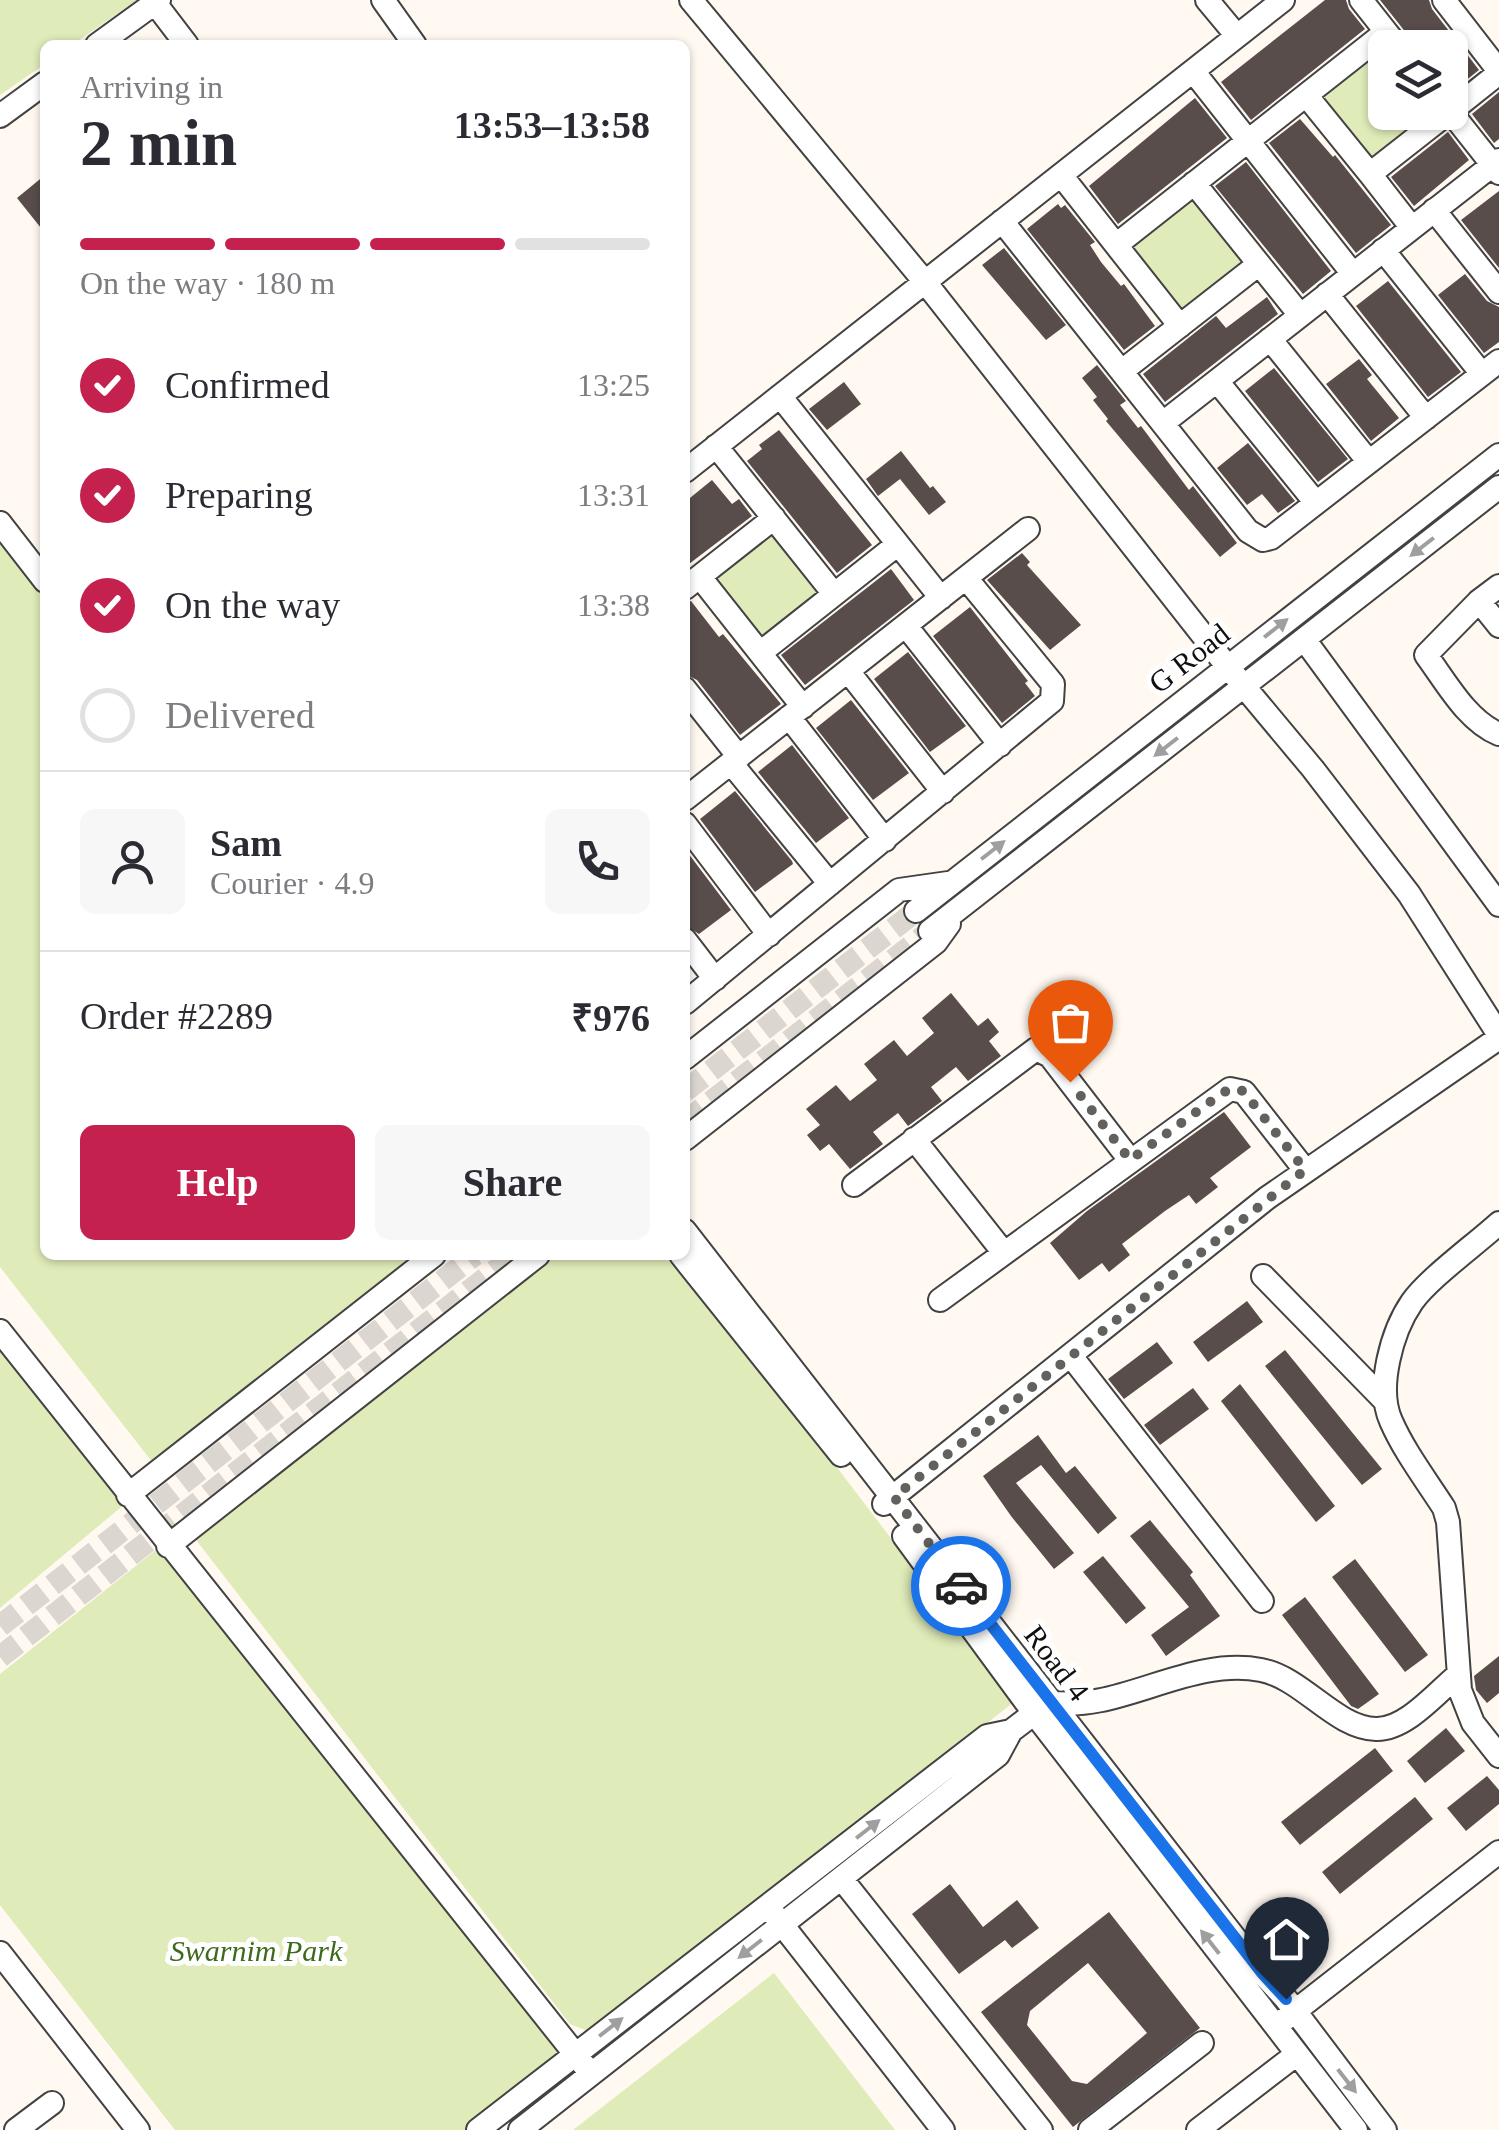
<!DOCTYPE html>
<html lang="en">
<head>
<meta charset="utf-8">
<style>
	:root { --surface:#fff; --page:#f7f7f7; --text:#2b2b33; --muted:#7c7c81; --line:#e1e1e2; --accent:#c5214f }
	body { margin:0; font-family:"Times New Roman",serif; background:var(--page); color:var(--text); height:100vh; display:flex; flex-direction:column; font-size:38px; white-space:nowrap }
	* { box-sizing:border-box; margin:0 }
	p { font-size:32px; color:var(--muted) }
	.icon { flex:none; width:55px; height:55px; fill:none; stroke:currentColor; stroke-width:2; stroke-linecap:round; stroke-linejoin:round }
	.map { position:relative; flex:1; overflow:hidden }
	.details { position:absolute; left:40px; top:40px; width:650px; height:1220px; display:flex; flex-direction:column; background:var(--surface); border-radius:15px; box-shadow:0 2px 8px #0004 }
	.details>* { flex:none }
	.controls { position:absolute; left:1368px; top:30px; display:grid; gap:20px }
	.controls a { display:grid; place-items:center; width:100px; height:100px; border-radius:15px; background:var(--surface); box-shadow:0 2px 8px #0004; font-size:50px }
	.pin { position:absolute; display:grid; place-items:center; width:85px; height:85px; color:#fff; margin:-102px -42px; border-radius:50% 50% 50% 0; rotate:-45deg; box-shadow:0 0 10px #0007 }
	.pin .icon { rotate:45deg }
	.courier { position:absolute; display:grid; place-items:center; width:100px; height:100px; margin:-50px; border:8px solid #1a73e8; border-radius:50%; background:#fff; color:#222; box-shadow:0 2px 12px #0007 }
	.overview em { font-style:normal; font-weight:600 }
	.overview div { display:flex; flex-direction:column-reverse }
	.overview { display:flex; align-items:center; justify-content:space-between; height:170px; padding:0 40px }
	h1 { font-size:65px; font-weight:600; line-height:75px }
	.bar { display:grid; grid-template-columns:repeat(4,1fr); gap:15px 10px; align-content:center; height:120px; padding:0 40px }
	.bar i { height:12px; border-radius:8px; background:var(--line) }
	.bar .current { background:var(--accent) }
	.bar p { grid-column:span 4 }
	.line { display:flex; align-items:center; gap:25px; padding:0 40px; border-top:2px solid var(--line) }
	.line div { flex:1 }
	.round { display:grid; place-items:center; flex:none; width:105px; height:105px; border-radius:15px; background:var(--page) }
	ol { padding:0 40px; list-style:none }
	li { display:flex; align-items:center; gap:30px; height:110px }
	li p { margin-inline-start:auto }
	li .icon { padding:10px; border-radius:50%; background:var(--accent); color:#fff; stroke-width:4 }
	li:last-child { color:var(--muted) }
	li i { width:55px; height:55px; border:5px solid var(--line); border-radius:50% }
	.button { display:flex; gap:20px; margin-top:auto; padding:20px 40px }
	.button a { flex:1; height:115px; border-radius:15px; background:var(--accent); color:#fff; font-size:40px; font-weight:600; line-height:115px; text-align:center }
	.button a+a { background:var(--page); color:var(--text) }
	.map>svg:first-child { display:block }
</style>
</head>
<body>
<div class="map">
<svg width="1499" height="2130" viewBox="0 0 1499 2130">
	<rect width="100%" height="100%" fill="#fff9f1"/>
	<path fill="#dfebb9" d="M 0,0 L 137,0 L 72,45 L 45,45 L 45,64 L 0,95 Z
		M 1385,41 L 1385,112 L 1432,113 L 1368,163 L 1315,97 Z
		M 1195,192 L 1248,258 L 1177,314 L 1125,247 Z
		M 775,530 L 824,595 L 759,643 L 710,578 Z
		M 0,536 L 45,595 L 45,1255 L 445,1255 L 160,1472 L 0,1267 Z
		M 531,1255 L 675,1255 L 1015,1701 L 595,2034 L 570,2024 L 190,1532 Z
		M 0,1344 L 126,1503 L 0,1608 Z
		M 161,1546 L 562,2058 L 469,2130 L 175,2130 L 0,1905 L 0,1674 Z
		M 774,1973 L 895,2130 L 573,2130 Z"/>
	<path fill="#584d4b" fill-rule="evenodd" d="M 1325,0 L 1346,0 L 1349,9 L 1365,29 L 1251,120 L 1221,82 Z
		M 1380,0 L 1429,0 L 1432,9 L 1479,70 L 1450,93 L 1450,48 L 1414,48 L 1411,39 Z
		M 1499,92 L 1499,139 L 1494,143 L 1472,114 Z
		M 1195,98 L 1227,138 L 1118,224 L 1089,186 Z
		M 1300,119 L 1333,157 L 1335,155 L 1391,225 L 1356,253 L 1269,143 Z
		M 1448,132 L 1469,160 L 1414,206 L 1391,177 Z
		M 1246,162 L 1331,271 L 1303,294 L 1215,186 Z
		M 45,175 L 45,233 L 17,198 Z
		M 1499,191 L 1499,268 L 1461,220 Z
		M 1058,204 L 1061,208 L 1065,205 L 1095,242 L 1090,245 L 1101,262 L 1121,286 L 1124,284 L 1155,326 L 1124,350 L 1027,229 Z
		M 1004,248 L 1066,325 L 1046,340 L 982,265 Z
		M 1465,274 L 1487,301 L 1499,307 L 1499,342 L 1484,353 L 1438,295 Z
		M 1388,281 L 1461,372 L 1428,397 L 1356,306 Z
		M 1267,297 L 1278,314 L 1165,402 L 1143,374 L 1216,316 L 1226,328 Z
		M 1359,359 L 1372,375 L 1367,379 L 1399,418 L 1371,441 L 1326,384 Z
		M 1097,365 L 1126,401 L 1120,405 L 1138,428 L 1141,426 L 1189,490 L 1193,486 L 1237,543 L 1220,557 L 1106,421 L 1108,419 L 1093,400 L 1097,397 L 1082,378 Z
		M 1274,368 L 1348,459 L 1318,482 L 1245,391 Z
		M 844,382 L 861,404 L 827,430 L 809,409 Z
		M 779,430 L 872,545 L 837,573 L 747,461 L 762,449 L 759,445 Z
		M 1248,443 L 1295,501 L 1278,513 L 1262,494 L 1247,505 L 1217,468 Z
		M 901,451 L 930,488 L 933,486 L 946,502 L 929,515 L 900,479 L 878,496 L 866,479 Z
		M 712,480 L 732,504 L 739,499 L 752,516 L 685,567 L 685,502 Z
		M 1022,553 L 1030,562 L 1027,565 L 1081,625 L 1050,650 L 987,580 Z
		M 891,569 L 914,600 L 805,685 L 781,655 Z
		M 691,601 L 719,637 L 723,634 L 781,704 L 740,735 L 697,680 L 685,674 L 685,603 Z
		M 970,607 L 1028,681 L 1025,683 L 1035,696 L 1002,723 L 933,636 Z
		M 908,652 L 966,726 L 930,752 L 874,679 Z
		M 851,700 L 909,773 L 873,800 L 816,728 Z
		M 792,745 L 849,818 L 816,843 L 758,772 Z
		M 735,791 L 792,861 L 793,864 L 755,892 L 700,819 Z
		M 685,849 L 731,910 L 699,934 L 685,925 Z
		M 951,993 L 978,1026 L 988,1018 L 999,1032 L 989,1041 L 1001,1056 L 968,1081 L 956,1067 L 931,1087 L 942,1101 L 908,1126 L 898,1113 L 873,1132 L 883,1144 L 850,1169 L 829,1144 L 820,1151 L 807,1135 L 820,1125 L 806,1109 L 836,1085 L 850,1101 L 877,1080 L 864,1064 L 894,1040 L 907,1056 L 934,1033 L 922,1018 Z
		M 1224,1112 L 1251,1147 L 1210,1178 L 1218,1187 L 1196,1204 L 1189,1195 L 1165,1211 L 1122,1244 L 1130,1255 L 1109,1272 L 1102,1263 L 1079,1280 L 1050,1243 L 1087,1211 Z
		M 1247,1301 L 1263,1322 L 1208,1362 L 1193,1342 Z
		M 1157,1342 L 1173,1363 L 1124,1399 L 1108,1379 Z
		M 1285,1350 L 1382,1469 L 1362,1485 L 1265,1366 Z
		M 1240,1384 L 1335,1506 L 1316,1522 L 1221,1401 Z
		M 1193,1388 L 1209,1409 L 1160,1445 L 1144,1425 Z
		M 1038,1435 L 1066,1473 L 1075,1466 L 1117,1518 L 1098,1534 L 1041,1465 L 1016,1483 L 1074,1553 L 1054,1569 L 1011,1516 L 983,1476 Z
		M 1150,1520 L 1193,1572 L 1190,1575 L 1220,1616 L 1166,1656 L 1151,1635 L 1189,1607 L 1130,1536 Z
		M 1103,1556 L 1146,1608 L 1126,1624 L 1083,1572 Z
		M 1355,1559 L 1428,1655 L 1405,1672 L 1332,1577 Z
		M 1305,1597 L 1379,1694 L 1358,1709 L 1351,1706 L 1282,1615 Z
		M 1499,1656 L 1499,1693 L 1487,1703 L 1476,1690 L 1474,1676 Z
		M 1446,1728 L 1465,1751 L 1425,1783 L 1407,1761 Z
		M 1375,1748 L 1393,1771 L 1300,1845 L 1281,1822 Z
		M 1487,1776 L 1499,1790 L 1499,1804 L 1466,1831 L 1447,1808 Z
		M 1415,1797 L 1433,1819 L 1340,1894 L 1322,1872 Z
		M 950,1884 L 983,1927 L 1017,1900 L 1039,1928 L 1012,1948 L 1005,1940 L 959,1974 L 912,1914 Z
		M 1109,1912 L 1200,2028 L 1073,2127 L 981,2012 ZM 1088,1963 L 1147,2033 L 1087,2084 L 1072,2081 L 1027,2025 L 1030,2011 Z"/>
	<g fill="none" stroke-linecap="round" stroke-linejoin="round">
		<path stroke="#dbd6cf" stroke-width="22" stroke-dasharray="22 11" stroke-linecap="butt" d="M 685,1091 L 916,911
			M 685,1122 L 930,931
			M 0,1626 L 475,1255
			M 0,1657 L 515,1255"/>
		<defs>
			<path id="minor" d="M 383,0 L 415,45
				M 691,0 L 925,282 L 1227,666 L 1313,769 L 1409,894 L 1499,1035
				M 1207,0 L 1237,36
				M 1361,0 L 1399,48
				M 1444,0 L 1499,71
				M 155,3 L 187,45
				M 97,45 L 159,0
				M 1193,71 L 1353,274
				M 1306,95 L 1370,174
				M 1450,111 L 1499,173
				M 1450,112 L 1499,73
				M 0,116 L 45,83
				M 1061,175 L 1116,245 L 1386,32
				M 1194,183 L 1300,315
				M 1434,210 L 1499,292
				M 1002,221 L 1248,531 L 1263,540 L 1271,538 L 1499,361
				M 1412,228 L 1370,174 L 1449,112
				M 1116,245 L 1180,326
				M 1383,250 L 1482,374
				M 1327,294 L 1426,418
				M 1270,339 L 1369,462
				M 1122,371 L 1259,264
				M 1217,381 L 1316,503
				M 780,396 L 941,598
				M 1163,423 L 1499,160
				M 716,446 L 834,594
				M 685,471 L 1283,0
				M 0,523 L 45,581
				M 700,577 L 760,653
				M 1499,586 L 1479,601 L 1426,655 C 1446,682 1467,721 1499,734
				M 685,588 L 774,518
				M 1479,601 L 1499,626
				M 906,626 L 1000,745
				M 1304,639 L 1499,905
				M 848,671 L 943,792
				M 685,689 L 739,757
				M 803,707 L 760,653 L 898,544
				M 789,717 L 885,840
				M 731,763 L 830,884
				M 685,799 L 1028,529
				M 685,824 L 769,935
				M 916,911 L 1499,455
				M 930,931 L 1499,487
				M 685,940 L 715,979
				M 685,1003 L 1052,701 L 1053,684 L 966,578
				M 685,1058 L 899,890 L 948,883
				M 685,1139 L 936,942 L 949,924
				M 914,1139 L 1004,1253
				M 854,1185 L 1036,1049 L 1050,1056 L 1130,1160
				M 1499,1223 C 1476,1244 1428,1279 1412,1302 C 1392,1331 1376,1388 1391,1421 C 1404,1451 1426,1480 1444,1508 L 1448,1522 L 1460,1690 L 1473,1723 L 1499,1756
				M 685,1231 C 879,1478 1069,1727 1263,1974 L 1286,1999 L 1385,2130
				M 681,1255 L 841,1455
				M 1263,1276 L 1385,1401
				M 940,1300 L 1230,1089 L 1244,1092 L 1305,1170
				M 0,1331 L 591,2074
				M 1071,1356 L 1262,1601
				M 128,1495 L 434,1255
				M 884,1504 L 1267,1198 L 1499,1038
				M 904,1536 L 1034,1713 L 1356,2130
				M 168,1546 L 538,1255
				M 841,1878 L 1041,2130
				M 773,1913 L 943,2130
				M 0,1953 L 138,2130
				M 1285,2019 L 1499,1852
				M 16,2130 L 52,2103
				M 478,2130 L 987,1736 L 1011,1731
				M 520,2130 L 998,1755 L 1011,1731 L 1049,1702 C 1118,1714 1188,1656 1261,1670 C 1303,1678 1335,1728 1376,1729 C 1406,1730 1437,1692 1459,1674
				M 1090,2130 L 1202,2043
				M 1198,2130 L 1297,2054"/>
		</defs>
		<use href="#minor" stroke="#424242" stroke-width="26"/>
		<use href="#minor" stroke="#fff" stroke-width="22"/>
	</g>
	<defs><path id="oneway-solid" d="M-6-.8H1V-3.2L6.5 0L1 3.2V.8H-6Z" transform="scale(2.5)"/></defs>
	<g fill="#9f9f9f">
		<use href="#oneway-solid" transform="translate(1422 547) rotate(142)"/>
		<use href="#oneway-solid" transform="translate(1276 628) rotate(-38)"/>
		<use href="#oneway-solid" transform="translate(1166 747) rotate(142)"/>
		<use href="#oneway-solid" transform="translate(993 850) rotate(-38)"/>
		<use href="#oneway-solid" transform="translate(868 1829) rotate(-38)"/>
		<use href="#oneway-solid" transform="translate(1210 1942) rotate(-128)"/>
		<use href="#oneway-solid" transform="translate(750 1949) rotate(142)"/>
		<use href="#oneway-solid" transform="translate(611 2027) rotate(-38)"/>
		<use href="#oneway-solid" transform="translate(1347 2081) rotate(52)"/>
	</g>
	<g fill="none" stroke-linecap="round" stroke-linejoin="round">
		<path stroke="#63615e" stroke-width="10" stroke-dasharray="0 18" d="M 961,1586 L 894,1497 L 1305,1170 L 1244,1092 L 1237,1088 L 1224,1092 L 1130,1160 L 1070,1082"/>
		<path stroke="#1a73e8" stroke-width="12" d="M 961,1586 L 1263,1974 L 1286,1999"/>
	</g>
	<g text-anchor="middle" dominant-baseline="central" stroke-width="10" stroke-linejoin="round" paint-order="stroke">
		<g font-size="30" fill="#0f0f0f" stroke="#fff">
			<text transform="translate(1189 658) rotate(-38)">G Road</text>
			<text transform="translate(1057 1663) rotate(53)">Road 4</text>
		</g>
		<g font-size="30" font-style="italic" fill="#3e6a1c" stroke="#fff">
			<text x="256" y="1950">Swarnim Park</text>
		</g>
	</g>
</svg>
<div class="controls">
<a><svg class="icon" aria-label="layers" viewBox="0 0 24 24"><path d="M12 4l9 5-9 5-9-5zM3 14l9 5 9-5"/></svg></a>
</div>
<div class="pin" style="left:1070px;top:1082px;background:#ea580c"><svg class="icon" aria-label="bag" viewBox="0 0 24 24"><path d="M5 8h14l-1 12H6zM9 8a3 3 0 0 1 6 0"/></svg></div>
<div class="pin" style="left:1286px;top:1999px;background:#1f2937"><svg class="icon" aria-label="home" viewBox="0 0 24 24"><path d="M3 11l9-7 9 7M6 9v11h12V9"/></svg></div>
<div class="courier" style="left:961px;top:1586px"><svg class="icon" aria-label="car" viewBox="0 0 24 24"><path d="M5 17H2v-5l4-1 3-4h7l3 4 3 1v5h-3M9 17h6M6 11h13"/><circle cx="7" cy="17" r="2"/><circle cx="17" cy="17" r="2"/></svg></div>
<section class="details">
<div class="overview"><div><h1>2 min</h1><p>Arriving in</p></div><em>13:53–13:58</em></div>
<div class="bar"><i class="current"></i><i class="current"></i><i class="current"></i><i></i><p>On the way · 180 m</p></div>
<ol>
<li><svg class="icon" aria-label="check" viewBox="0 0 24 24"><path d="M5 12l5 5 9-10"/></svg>Confirmed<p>13:25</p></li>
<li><svg class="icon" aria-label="check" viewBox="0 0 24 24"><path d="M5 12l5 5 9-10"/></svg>Preparing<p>13:31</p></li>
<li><svg class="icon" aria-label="check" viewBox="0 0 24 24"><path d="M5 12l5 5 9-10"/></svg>On the way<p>13:38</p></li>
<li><i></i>Delivered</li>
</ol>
<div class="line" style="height:180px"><a class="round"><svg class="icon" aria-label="person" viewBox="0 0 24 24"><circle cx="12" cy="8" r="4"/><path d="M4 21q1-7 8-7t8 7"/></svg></a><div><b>Sam</b><p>Courier · 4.9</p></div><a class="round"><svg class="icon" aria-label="phone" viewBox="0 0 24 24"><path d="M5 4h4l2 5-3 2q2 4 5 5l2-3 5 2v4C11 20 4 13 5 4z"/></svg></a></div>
<div class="line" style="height:130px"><div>Order #2289</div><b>₹976</b></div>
<div class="button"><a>Help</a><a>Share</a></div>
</section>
</div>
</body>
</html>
